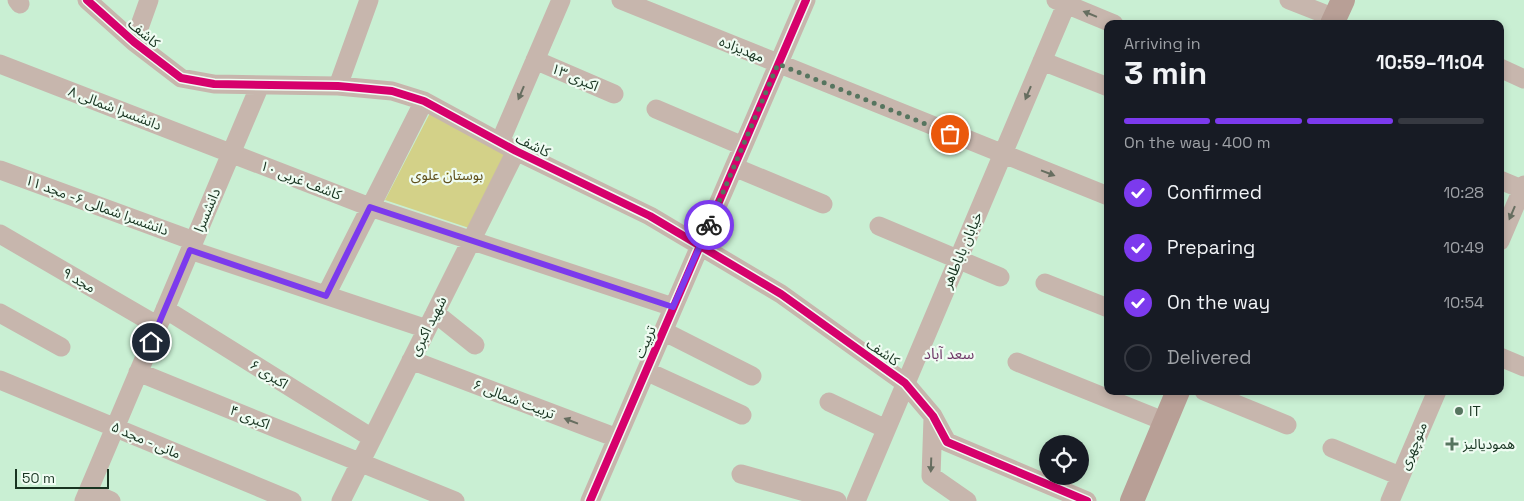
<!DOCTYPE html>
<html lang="en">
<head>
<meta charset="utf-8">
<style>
	:root { --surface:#171b24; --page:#242831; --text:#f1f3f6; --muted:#9ea1a6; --line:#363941; --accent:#7c3aed }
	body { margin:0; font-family:"Space Grotesk","Noto Sans Arabic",sans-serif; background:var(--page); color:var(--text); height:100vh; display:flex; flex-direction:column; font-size:19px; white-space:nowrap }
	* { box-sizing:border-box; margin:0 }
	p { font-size:16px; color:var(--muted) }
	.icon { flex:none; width:28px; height:28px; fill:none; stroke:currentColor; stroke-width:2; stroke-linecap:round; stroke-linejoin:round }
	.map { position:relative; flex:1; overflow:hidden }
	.side { position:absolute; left:1104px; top:20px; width:400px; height:375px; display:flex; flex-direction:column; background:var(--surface); border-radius:10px; box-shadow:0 2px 8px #0003 }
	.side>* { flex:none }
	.tools { position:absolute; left:1039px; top:435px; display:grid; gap:10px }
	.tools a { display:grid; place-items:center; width:50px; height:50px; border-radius:50%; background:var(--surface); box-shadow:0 2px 8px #0003; font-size:25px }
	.scale { position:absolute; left:15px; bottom:12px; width:94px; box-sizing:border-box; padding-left:5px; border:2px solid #183421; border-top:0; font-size:14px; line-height:18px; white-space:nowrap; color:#183421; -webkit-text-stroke:4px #effcf2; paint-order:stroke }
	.pin { position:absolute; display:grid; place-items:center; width:42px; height:42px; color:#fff; margin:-21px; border:2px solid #fff; border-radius:50%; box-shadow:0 1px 5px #0007 }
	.courier { position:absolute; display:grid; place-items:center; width:50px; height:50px; margin:-25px; border:4px solid #7c3aed; border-radius:50%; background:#fff; color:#222; box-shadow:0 1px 6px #0007 }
	.head em { font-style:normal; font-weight:600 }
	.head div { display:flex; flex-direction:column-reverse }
	.head { display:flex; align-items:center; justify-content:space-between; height:85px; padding:0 20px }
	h1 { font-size:32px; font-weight:600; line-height:38px }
	.bar { display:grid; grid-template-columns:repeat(4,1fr); gap:8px 5px; align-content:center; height:60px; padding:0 20px }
	.bar i { height:6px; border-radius:4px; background:var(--line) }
	.bar .current { background:var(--accent) }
	.bar p { grid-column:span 4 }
	ol { padding:0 20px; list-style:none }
	li { display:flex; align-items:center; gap:15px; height:55px }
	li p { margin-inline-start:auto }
	li .icon { padding:5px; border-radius:50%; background:var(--accent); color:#fff; stroke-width:4 }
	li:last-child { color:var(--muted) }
	li i { width:28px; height:28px; border:2px solid var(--line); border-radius:50% }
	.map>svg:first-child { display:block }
</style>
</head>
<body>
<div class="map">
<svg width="1524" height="501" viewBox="0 0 1524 501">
	<rect width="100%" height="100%" fill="#c9efd3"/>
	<path fill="#d3d188" d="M 430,113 L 506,154 L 469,228 L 385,200 Z"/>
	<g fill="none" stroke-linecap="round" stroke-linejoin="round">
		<path stroke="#c7b6ad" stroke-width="19" d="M 17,0 L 20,4
			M 87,0 L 134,42 L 181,78 L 214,84 L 338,86 L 392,91 L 424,101 L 516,151 L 650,216 L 781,294 L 905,383 L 933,416 L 947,442 L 1087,501
			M 621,0 L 1108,196
			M 1056,0 L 1114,24
			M 1289,0 L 1335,18
			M 134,42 L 149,0
			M 535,60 L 614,94
			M 1042,61 L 1108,87
			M 0,64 L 370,207 L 673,307
			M 1500,68 L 1524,79
			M 338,86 L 369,0
			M 656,109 L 743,146
			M 500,142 L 561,0
			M 734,167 L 823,204
			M 0,170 L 194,241
			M 1500,180 L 1524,190
			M 879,226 L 1000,277
			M 0,234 L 158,326
			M 1500,241 L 1524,185
			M 190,250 L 427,329
			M 1045,283 L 1108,308
			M 326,295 L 424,101
			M 165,309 L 372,438
			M 0,313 L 61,347
			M 435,313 L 475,345
			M 663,331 L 752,376
			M 1500,357 L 1524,367
			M 411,360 L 617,438
			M 1017,362 L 1166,422
			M 646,371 L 742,415
			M 138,372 L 455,501
			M 0,380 L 292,501
			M 1204,391 L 1287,425
			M 829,402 L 886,429
			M 933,418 L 931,476 L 967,501
			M 1332,448 L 1400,476
			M 741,474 L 837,501
			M 88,491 L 111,501
			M 84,501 L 260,85
			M 341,501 L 516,151
			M 590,501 L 806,0
			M 856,501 L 1068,0
			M 1390,501 L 1437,391"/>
		<path stroke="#b89f96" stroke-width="24" d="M 1332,24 L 1343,0
			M 1132,501 L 1178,391"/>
		<defs>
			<path id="cycleway" d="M 87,0 L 134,42 L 181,78 L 214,84 L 338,86 L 392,91 L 424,101 L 516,151 L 650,216 L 781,294 L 905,383 L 933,416 L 947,442 L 1087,501
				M 590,501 L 806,0"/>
		</defs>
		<use href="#cycleway" stroke="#effcf2" stroke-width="11"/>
		<use href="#cycleway" stroke="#d6006c" stroke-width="8"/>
	</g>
	<defs><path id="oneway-solid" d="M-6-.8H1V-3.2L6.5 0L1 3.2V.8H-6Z" transform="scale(1.25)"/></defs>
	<g fill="#676e60">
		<use href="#oneway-solid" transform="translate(1090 14) rotate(-158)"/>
		<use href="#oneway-solid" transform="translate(521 93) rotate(113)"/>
		<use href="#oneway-solid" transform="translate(1028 93) rotate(113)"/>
		<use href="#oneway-solid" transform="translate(1048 173) rotate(21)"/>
		<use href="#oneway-solid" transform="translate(1512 213) rotate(113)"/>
		<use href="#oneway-solid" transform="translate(571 421) rotate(-159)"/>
		<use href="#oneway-solid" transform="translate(931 465) rotate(92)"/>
	</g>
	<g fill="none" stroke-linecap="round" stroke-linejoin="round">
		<path stroke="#56755f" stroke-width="5" stroke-dasharray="0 9" d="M 709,225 L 778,64 L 950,134"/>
		<path stroke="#7c3aed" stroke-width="6" d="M 151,342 L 190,250 L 326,296 L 370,207 L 673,307 L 709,225"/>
	</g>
	<g fill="#56755f" stroke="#effcf2" stroke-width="2">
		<circle cx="1459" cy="411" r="5"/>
		<path d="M1449.5 436.5h5v5h5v5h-5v5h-5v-5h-5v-5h5z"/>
	</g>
	<g text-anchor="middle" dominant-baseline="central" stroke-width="4.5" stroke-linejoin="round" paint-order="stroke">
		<g font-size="14" fill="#183421" stroke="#effcf2">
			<text transform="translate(144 33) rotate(40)">کاشف</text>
			<text transform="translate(742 49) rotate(22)">مهدیزاده</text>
			<text transform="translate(575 77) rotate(23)">اکبری ۱۳</text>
			<text transform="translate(115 108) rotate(21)">دانشسرا شمالی ۸</text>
			<text transform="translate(533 145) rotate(26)">کاشف</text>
			<text transform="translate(301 180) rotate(21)">کاشف غربی ۱۰</text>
			<text transform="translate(97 205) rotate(20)">دانشسرا شمالی ۶- مجد ۱۱</text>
			<text transform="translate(207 210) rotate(-67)">دانشسرا</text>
			<text transform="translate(962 250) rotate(-67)">خیابان باباطاهر</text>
			<text transform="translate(79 280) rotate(30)">مجد ۹</text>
			<text transform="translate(428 326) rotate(-63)">شهید اکبری</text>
			<text transform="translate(645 342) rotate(-67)">تربیت</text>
			<text transform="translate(883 352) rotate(35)">کاشف</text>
			<text transform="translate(269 374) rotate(32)">اکبری ۶</text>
			<text transform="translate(514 399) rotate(21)">تربیت شمالی ۶</text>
			<text transform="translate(250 417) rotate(22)">اکبری ۴</text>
			<text transform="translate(146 440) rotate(23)">مانی - مجد ۵</text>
			<text transform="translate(1413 446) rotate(-67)">منوچهری</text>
		</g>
		<g font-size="14" fill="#5e4e19" stroke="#effcf2">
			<text x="447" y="175">بوستان علوی</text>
		</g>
		<g font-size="14" fill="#183421" stroke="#effcf2" text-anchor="start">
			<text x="1469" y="411">IT</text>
			<text x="1463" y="444">همودیالیز</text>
		</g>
		<g font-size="15" fill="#703a69" stroke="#effcf2">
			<text x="949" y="353">سعد آباد</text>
		</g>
	</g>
</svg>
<div class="tools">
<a><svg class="icon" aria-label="locate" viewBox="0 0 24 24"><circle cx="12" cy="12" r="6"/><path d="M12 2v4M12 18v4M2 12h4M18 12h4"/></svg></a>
</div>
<div class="scale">50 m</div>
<div class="pin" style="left:950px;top:134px;background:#ea580c"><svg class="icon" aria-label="bag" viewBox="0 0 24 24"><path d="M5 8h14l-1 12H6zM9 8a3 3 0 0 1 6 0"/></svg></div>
<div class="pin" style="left:151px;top:342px;background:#1f2937"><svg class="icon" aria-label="home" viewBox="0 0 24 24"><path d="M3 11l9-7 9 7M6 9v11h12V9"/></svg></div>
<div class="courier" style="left:709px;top:225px"><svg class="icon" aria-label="bike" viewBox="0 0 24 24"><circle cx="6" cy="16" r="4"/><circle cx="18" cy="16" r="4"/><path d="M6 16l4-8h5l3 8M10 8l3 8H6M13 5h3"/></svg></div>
<section class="side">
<div class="head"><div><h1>3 min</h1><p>Arriving in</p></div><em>10:59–11:04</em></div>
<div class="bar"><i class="current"></i><i class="current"></i><i class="current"></i><i></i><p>On the way · 400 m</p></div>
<ol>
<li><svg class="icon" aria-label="check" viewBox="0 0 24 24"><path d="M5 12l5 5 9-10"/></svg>Confirmed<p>10:28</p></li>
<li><svg class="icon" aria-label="check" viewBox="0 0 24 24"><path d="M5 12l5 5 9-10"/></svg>Preparing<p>10:49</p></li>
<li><svg class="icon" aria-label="check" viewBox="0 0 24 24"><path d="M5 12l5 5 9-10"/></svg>On the way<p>10:54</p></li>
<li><i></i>Delivered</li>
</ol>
</section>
</div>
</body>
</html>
